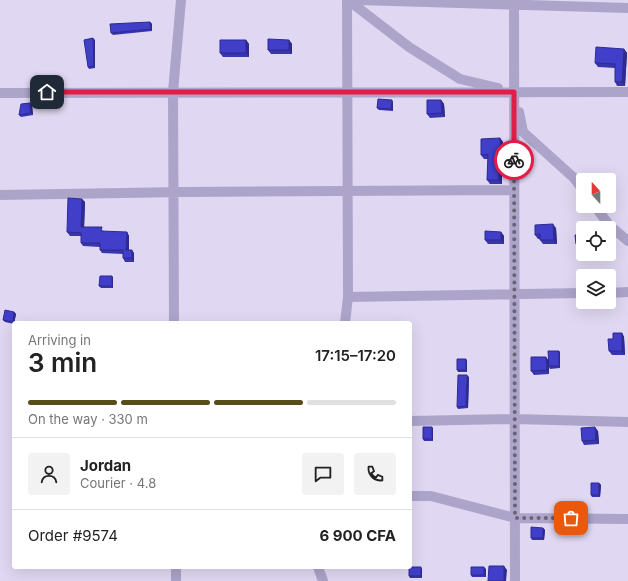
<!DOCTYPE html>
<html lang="en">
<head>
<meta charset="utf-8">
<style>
	:root { --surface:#fff; --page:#f2f2f2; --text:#222; --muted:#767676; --line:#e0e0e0; --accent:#574d1a }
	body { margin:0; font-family:Inter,sans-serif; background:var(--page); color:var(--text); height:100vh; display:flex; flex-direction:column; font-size:15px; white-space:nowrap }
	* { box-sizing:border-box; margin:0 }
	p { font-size:13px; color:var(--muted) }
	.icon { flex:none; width:22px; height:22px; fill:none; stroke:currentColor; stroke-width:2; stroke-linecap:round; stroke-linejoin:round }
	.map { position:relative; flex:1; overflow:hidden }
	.details { position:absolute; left:12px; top:321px; width:400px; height:248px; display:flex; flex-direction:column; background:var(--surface); border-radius:4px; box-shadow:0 4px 16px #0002 }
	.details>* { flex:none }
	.needle { width:26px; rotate:339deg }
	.tools { position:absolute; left:576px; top:173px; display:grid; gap:8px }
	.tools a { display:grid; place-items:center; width:40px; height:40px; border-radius:4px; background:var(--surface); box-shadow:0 4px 16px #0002; font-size:20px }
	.pin { position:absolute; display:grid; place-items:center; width:34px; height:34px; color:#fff; margin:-17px; border-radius:8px; box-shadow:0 2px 6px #0006 }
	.courier { position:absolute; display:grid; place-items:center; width:40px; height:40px; margin:-20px; border:3px solid #e11d48; border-radius:50%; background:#fff; color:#222; box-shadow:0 1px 5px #0007 }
	.overview em { font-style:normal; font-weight:600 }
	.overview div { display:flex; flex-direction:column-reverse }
	.overview { display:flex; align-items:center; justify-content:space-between; height:68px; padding:0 16px }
	h1 { font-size:26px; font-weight:600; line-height:30px }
	.bar { display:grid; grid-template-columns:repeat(4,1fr); gap:6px 4px; align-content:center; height:48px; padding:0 16px }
	.bar i { height:5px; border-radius:3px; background:var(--line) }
	.bar .current { background:var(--accent) }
	.bar p { grid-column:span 4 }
	.line { display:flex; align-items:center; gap:10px; padding:0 16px; border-top:1px solid var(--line) }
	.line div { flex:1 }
	.round { display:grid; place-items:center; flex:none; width:42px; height:42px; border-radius:4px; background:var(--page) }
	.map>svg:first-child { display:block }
</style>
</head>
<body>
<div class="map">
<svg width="628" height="581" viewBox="0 0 628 581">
	<rect width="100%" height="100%" fill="#e0d8f2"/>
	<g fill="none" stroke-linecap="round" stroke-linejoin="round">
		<path stroke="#ada4ca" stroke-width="10" d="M 348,0 L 409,47 L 460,79 L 498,88
			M 358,0 L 628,8
			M 514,0 L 515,581
			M 0,93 L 628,92
			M 519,112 L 523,132 L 574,178 L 583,190
			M 0,195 L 183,192 L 514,190
			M 595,206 L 609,225 L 628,241
			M 609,293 L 628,292
			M 348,297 L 583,293
			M 174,323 L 173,92 L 181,0
			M 345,323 L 348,297 L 347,0
			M 410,421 L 515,419 L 628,422
			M 410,496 L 431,496 L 515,518 L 628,519
			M 176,567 L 176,581
			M 318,567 L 323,581"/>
	</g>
	<path fill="#3835ad" d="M 150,22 L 152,24 L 152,31 L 113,35 L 111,33 Z
		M 95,40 L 95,68 L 89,69 L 88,67 Z
		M 246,40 L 249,44 L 249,57 L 223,57 L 220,53 Z
		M 289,40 L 292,44 L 292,54 L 271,54 L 268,50 Z
		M 624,49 L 627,53 L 625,86 L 617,86 L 615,82 L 615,68 L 598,67 L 595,63 Z
		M 441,100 L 444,104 L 445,117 L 430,118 L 427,114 Z
		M 393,102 L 393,111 L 379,110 L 377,108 Z
		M 30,103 L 32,105 L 33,115 L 21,117 L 19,115 Z
		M 500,138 L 503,142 L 503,158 L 502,158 L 502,184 L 490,184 L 487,180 L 488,159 L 484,159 L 481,155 Z
		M 82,199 L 85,202 L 84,227 L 104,231 L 104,232 L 127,232 L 129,236 L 129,250 L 134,253 L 134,262 L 125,262 L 123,258 L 123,254 L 102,253 L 100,250 L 100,247 L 83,246 L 81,243 L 81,236 L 70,236 L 67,232 Z
		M 556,228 L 557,244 L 543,244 L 540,240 L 540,239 L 538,239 L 535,235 Z
		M 501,232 L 504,236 L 504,244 L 488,244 L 485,240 Z
		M 583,235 L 583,246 L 577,246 L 576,244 Z
		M 112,276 L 113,278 L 113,288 L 101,288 L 99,286 Z
		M 14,312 L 16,314 L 14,324 L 5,322 L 3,320 Z
		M 622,333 L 624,337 L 625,355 L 612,355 L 609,351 L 613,339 Z
		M 559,351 L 560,353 L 560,368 L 550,369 L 549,367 L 549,374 L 534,375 L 531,371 L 546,357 L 548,360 Z
		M 467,361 L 467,372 L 458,372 L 457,370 Z
		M 469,377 L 468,408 L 458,409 L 457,407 Z
		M 432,427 L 433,429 L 433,441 L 424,441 L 423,439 Z
		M 598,431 L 599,444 L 584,445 L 582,441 Z
		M 599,483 L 601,485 L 600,497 L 592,497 L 591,495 Z
		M 543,528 L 545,530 L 544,540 L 532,540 L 531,538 Z
		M 422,569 L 422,578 L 410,578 L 409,576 Z
		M 486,569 L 486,577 L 472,577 L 471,575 Z"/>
	<path fill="#2e2b8d" d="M 150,22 L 152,24 L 152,31 L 151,29 Z
		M 93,38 L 95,40 L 95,68 L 94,66 Z
		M 246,40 L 249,44 L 249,57 L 246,53 Z
		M 289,40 L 292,44 L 292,54 L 289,50 Z
		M 624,49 L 627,53 L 625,86 L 622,82 Z
		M 392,100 L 393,102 L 393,111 L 391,109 Z
		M 441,100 L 444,104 L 445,117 L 442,113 Z
		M 30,103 L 32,105 L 33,115 L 31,113 Z
		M 500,138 L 503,142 L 503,158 L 501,154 Z
		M 499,154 L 502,158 L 502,184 L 499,180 Z
		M 82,199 L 85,202 L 84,230 L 81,227 Z
		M 553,224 L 556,228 L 557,244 L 554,240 Z
		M 127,232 L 129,236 L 129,253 L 126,250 Z
		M 501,232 L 504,236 L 504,244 L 501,240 Z
		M 132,250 L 134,253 L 134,262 L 132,258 Z
		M 112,276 L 113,278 L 113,288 L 112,286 Z
		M 14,312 L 16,314 L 14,324 L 13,322 Z
		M 622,333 L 624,337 L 625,355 L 622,351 Z
		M 559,351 L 560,353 L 560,368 L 559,366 Z
		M 546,357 L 549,361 L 549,374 L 547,370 Z
		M 466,359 L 467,361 L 467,372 L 466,370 Z
		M 467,375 L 469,377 L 468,408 L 466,406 Z
		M 432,427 L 433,429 L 433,441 L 432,439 Z
		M 595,427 L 598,431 L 599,444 L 596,440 Z
		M 599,483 L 601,485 L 600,497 L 599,495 Z
		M 543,528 L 545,530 L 544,540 L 543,538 Z
		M 504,566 L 507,570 L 506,581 L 504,581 Z
		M 421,567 L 422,569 L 422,578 L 421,576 Z
		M 484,567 L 486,569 L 486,577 L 484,575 Z"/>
	<path fill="#413ec9" stroke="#2e2b8d" d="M 150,22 L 151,29 L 111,33 L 110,24 Z
		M 93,38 L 94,66 L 88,67 L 84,40 Z
		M 268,39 L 289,40 L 289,50 L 268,50 Z
		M 220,40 L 246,40 L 246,53 L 220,53 Z
		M 596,47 L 624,49 L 622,82 L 615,82 L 615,64 L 595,63 Z
		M 378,99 L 392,100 L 391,109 L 377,108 Z
		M 427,100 L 441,100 L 442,113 L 427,114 Z
		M 30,103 L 31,113 L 19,115 L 21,104 Z
		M 500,138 L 501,154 L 499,154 L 499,180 L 487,180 L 488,154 L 481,155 L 481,139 Z
		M 68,198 L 82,199 L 81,227 L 102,227 L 101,231 L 127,232 L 126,250 L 132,250 L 132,258 L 123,258 L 123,250 L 100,250 L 100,243 L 81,243 L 81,233 L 67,232 Z
		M 553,224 L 554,240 L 540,240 L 540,234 L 535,235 L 535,225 Z
		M 485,231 L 501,232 L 501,240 L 485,240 Z
		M 575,235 L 583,235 L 583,244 L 576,244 Z
		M 100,276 L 112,276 L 112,286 L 99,286 Z
		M 5,310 L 14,312 L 13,322 L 3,320 Z
		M 613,333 L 622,333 L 622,351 L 609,351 L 608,339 L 613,339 Z
		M 548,351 L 559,351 L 559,366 L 549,366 Z
		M 531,357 L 546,357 L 547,370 L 531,371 Z
		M 457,359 L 466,359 L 466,370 L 457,370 Z
		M 458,375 L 467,375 L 466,406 L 457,407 Z
		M 423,427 L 432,427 L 432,439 L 423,439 Z
		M 595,427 L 596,440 L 582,441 L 581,428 Z
		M 591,483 L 599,483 L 599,495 L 591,495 Z
		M 531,527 L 543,528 L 543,538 L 531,538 Z
		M 489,566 L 504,566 L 504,581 L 488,581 Z
		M 409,567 L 421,567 L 421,576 L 409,576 Z
		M 471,567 L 484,567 L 484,575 L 471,575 Z"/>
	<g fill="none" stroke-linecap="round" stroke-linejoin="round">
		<path stroke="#686477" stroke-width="4" stroke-dasharray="0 7.2" d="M 514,160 L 515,518 L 571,518"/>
		<path stroke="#e11d48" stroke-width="5" d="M 47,92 L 514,92 L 514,160"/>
	</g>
</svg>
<div class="tools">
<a><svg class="needle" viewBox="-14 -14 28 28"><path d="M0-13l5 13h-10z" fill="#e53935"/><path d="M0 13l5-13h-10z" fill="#767676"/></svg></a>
<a><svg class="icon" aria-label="locate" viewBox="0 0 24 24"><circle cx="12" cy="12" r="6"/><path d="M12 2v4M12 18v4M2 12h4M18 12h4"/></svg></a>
<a><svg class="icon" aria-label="layers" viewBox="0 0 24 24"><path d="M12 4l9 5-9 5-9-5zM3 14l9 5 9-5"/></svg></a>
</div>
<div class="pin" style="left:571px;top:518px;background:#ea580c"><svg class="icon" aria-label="bag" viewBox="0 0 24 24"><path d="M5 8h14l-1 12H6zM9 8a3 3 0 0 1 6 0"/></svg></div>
<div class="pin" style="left:47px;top:92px;background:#1f2937"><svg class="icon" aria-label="home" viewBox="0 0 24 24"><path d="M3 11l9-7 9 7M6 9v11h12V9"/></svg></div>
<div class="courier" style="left:514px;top:160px"><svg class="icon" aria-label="bike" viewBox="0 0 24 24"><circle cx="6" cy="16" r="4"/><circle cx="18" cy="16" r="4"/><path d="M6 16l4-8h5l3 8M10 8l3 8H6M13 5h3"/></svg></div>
<section class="details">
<div class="overview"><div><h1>3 min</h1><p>Arriving in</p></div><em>17:15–17:20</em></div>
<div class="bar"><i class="current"></i><i class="current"></i><i class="current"></i><i></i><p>On the way · 330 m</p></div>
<div class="line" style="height:72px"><a class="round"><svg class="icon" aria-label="person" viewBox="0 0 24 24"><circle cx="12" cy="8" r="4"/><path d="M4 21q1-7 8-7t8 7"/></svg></a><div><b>Jordan</b><p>Courier · 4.8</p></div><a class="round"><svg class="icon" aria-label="chat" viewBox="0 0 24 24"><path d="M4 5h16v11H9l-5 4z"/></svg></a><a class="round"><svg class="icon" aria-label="phone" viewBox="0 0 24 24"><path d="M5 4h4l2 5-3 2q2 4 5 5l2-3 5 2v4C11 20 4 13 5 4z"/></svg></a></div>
<div class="line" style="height:52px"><div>Order #9574</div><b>6 900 CFA</b></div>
</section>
</div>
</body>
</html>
